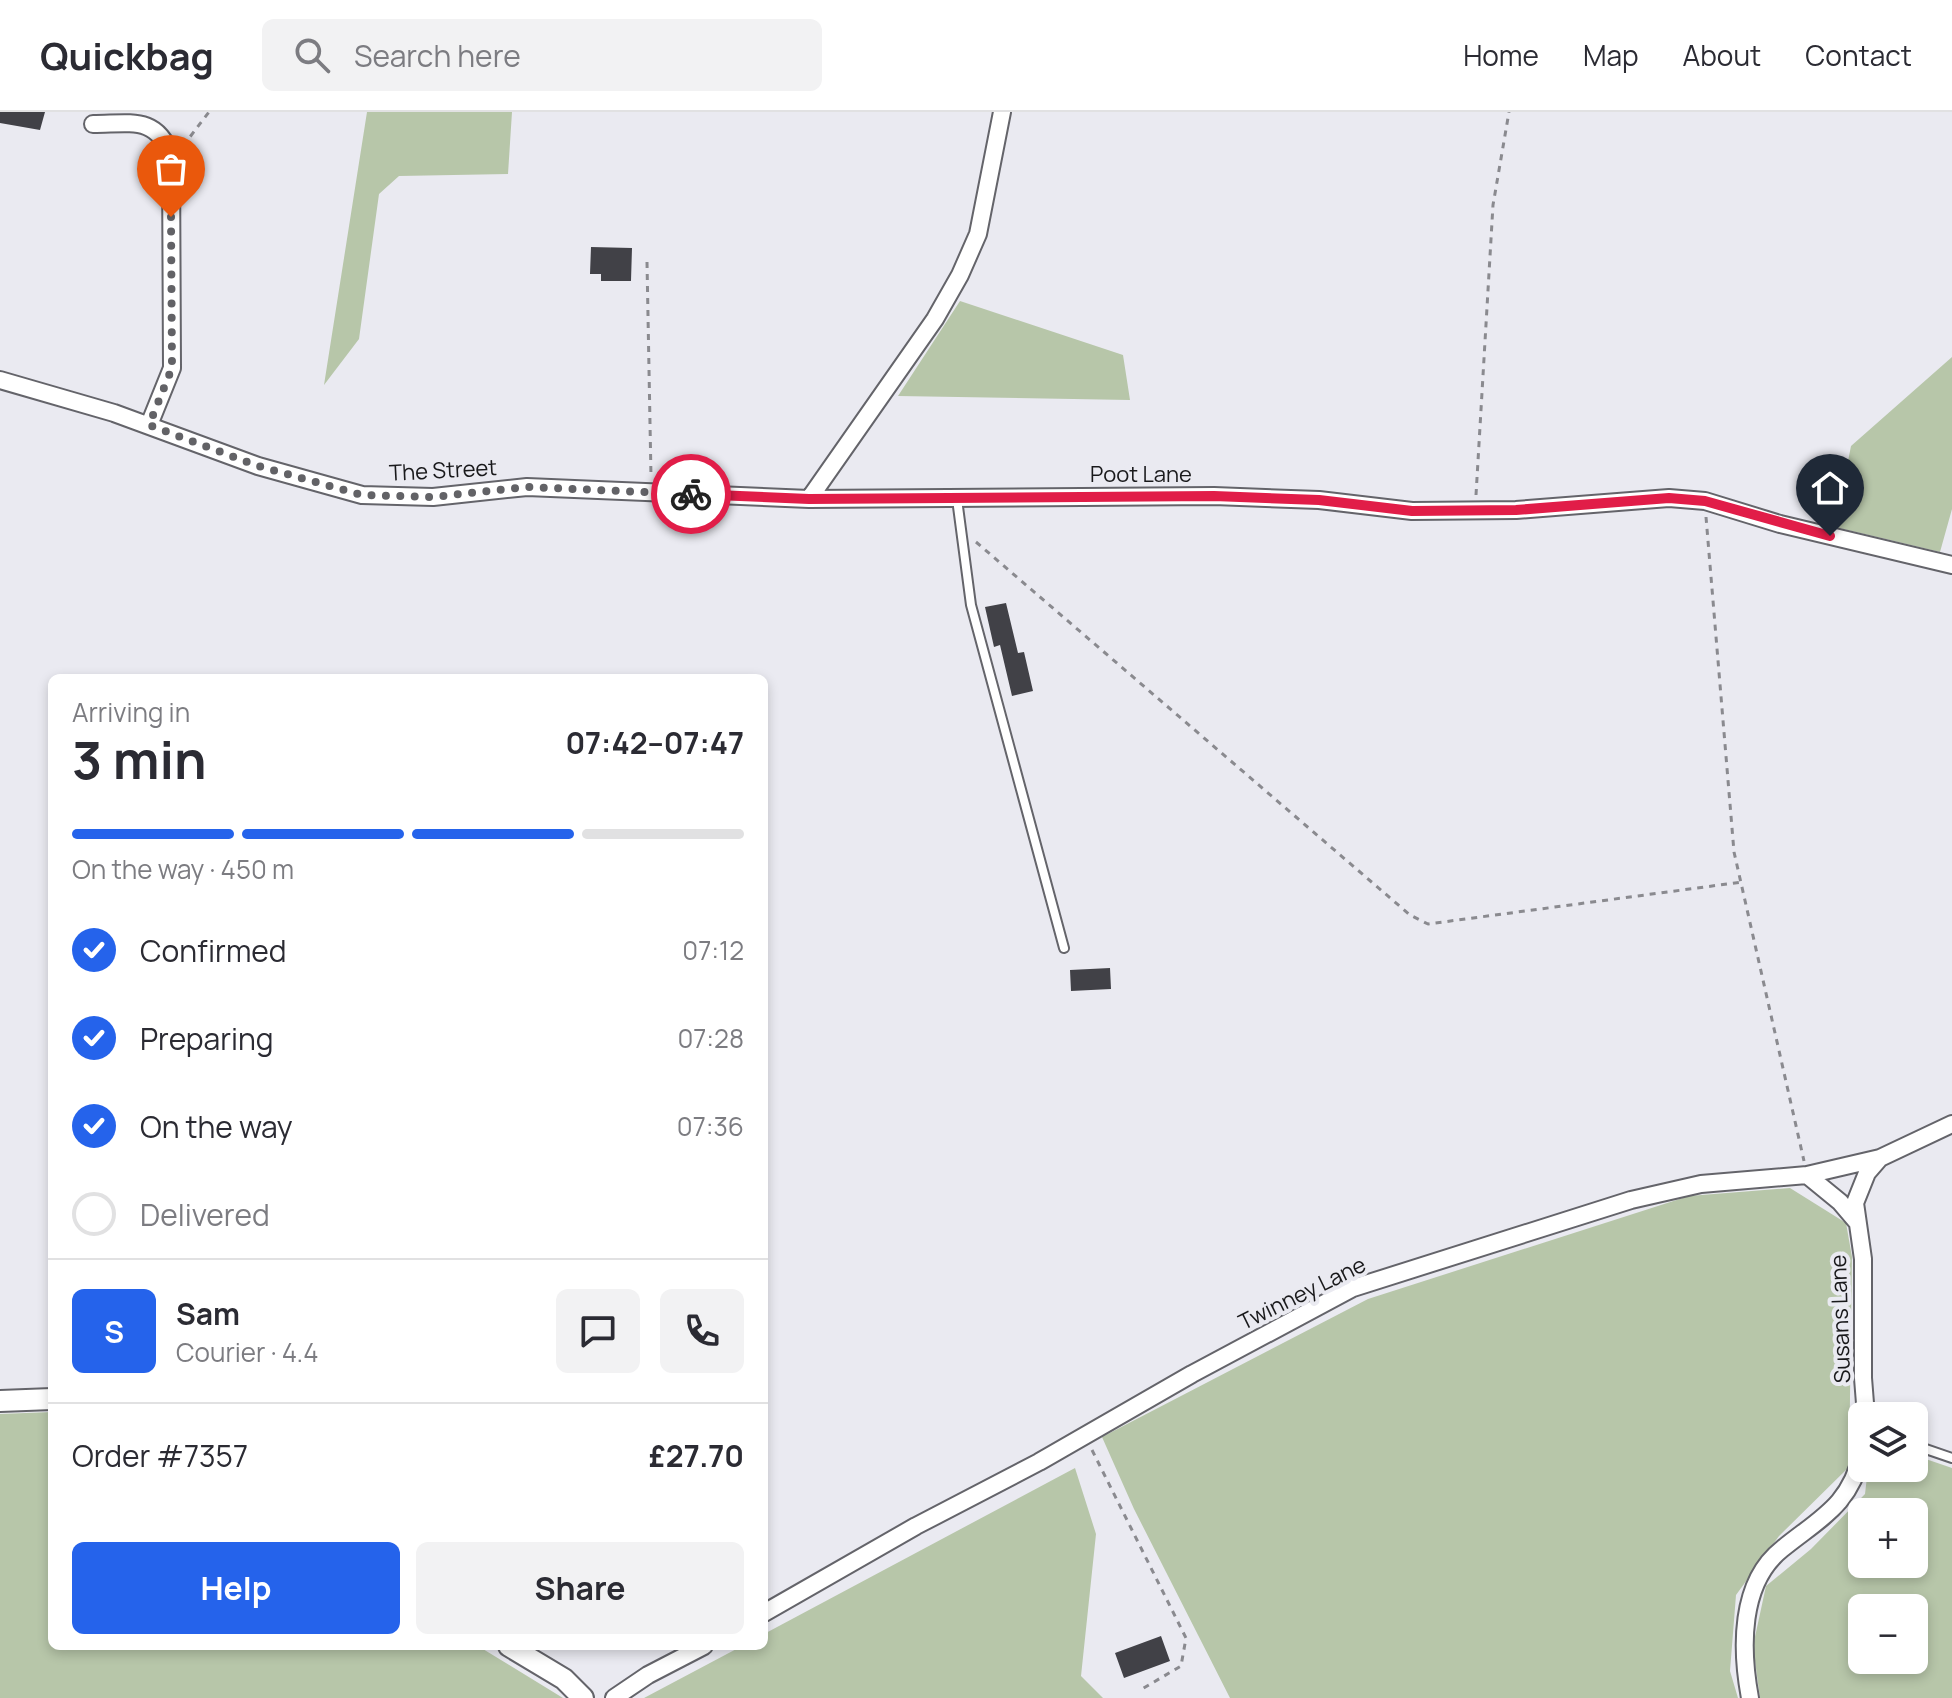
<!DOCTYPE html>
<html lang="en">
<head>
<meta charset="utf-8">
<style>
	:root { --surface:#fff; --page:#f2f2f3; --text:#2b2b33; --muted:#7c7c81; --line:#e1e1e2; --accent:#2563eb }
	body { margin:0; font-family:Manrope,sans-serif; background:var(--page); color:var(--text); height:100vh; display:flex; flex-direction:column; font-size:30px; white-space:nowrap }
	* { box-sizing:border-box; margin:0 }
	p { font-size:26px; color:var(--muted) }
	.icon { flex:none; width:44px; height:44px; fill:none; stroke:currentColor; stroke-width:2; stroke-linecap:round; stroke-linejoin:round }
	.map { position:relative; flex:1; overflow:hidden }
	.sheet { position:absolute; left:48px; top:562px; width:720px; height:976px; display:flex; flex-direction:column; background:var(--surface); border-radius:12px; box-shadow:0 4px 12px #0003 }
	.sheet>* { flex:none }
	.controls { position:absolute; left:1848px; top:1290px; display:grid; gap:16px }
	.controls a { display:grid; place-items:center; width:80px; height:80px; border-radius:12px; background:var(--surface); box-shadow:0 4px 12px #0003; font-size:40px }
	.pin { position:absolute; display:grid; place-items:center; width:68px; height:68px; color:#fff; margin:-82px -34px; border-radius:50% 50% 50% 0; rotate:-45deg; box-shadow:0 0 8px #0007 }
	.pin .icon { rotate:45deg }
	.courier { position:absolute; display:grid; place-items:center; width:80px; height:80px; margin:-40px; border:6px solid #e11d48; border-radius:50%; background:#fff; color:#222; box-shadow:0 2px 10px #0007 }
	.head em { font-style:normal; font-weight:700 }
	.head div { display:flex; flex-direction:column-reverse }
	.head { display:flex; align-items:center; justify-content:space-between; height:136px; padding:0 24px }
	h1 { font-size:52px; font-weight:700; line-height:60px }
	.bar { display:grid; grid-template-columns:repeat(4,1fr); gap:12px 8px; align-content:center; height:96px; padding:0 24px }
	.bar i { height:10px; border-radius:6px; background:var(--line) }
	.bar .on { background:var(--accent) }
	.bar p { grid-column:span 4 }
	.line { display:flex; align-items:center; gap:20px; padding:0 24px; border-top:2px solid var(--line) }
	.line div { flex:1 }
	.round { display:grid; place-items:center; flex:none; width:84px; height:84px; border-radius:12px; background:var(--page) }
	ol { padding:0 24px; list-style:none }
	li { display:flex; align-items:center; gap:24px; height:88px }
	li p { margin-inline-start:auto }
	li .icon { padding:8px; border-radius:50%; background:var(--accent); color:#fff; stroke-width:4 }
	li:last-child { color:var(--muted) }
	li i { width:44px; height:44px; border:4px solid var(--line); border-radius:50% }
	.action { display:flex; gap:16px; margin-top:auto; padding:16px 24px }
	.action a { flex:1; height:92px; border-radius:12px; background:var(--accent); color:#fff; font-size:32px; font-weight:700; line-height:92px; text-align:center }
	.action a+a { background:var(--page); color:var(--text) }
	header { display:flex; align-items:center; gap:48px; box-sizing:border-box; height:112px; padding:0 40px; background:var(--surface); border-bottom:2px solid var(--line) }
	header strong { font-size:38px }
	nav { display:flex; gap:44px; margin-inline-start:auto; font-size:28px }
	.search { width:560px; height:72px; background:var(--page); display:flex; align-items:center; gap:20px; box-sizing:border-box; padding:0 28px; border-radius:12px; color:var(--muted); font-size:30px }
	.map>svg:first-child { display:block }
</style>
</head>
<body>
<header>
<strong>Quickbag</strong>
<div class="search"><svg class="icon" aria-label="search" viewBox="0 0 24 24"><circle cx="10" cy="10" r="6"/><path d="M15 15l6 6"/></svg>Search here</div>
<nav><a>Home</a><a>Map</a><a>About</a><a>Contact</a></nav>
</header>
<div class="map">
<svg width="1952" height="1586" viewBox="0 0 1952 1586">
	<rect width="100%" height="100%" fill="#eaeaf1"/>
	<path fill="#b7c6a9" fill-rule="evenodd" d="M 367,0 L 512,0 L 508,62 L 399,64 L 379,82 L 359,227 L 324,273 Z
		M 960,189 L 1123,243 L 1130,288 L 898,284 Z
		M 1952,245 L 1952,397 L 1940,440 L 1835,415 L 1851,334 Z
		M 1790,1076 L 1846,1111 L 1852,1145 L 1849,1355 L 1779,1424 L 1736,1483 L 1730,1559 L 1738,1586 L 1230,1586 L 1134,1397 L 1102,1325 L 1368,1187 L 1689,1084 Z
		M 52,1300 L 52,1534 L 478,1534 L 563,1586 L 0,1586 L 0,1302 Z
		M 1914,1343 L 1952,1356 L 1952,1586 L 1760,1586 L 1753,1534 L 1766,1474 L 1811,1437 L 1865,1382 L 1868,1356 L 1914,1356 ZM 1914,1400 L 1914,1452 L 1862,1452 L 1862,1400 ZM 1914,1496 L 1914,1548 L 1862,1548 L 1862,1496 Z
		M 1075,1356 L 1096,1422 L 1081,1564 L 1103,1586 L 644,1586 L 742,1534 L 764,1534 L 764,1522 Z"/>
	<path fill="#414147" d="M 0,0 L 45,0 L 40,18 L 0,11 Z
		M 591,135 L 632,136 L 631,169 L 601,169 L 601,162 L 590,162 Z
		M 1006,491 L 1018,541 L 1024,540 L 1033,579 L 1012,584 L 1000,533 L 994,535 L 985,495 Z
		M 1110,856 L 1111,877 L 1071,879 L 1070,858 Z
		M 1161,1524 L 1170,1549 L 1124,1566 L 1115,1541 Z"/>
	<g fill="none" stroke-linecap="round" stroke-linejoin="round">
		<defs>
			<path id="service" d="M 957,387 L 971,493 L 1064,836
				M 1914,1333 L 1952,1346"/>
			<path id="minor" d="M 93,12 C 130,12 157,3 171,44 L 172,256 L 149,313
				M 0,268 L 114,301 L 258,354 L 362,383 L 433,385 L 527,375 L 809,387 L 1214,384 L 1319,388 L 1412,399 L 1516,398 L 1669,386 L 1705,389 L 1780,412 L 1952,453
				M 809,387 L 935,207 L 960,163 L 978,122 L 1002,0
				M 1807,1063 L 1840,1090 L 1857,1110
				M 1866,1304 L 1863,1266 L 1863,1147 L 1855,1091 L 1867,1061 L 1880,1046
				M 764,1501 L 916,1414 L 1039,1350 L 1192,1262 L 1353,1176 L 1631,1088 L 1701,1072 L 1807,1063 L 1880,1046 L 1952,1012
				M 614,1586 L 648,1563 L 704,1534
				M 1750,1586 C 1741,1538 1739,1471 1782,1437 C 1820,1406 1850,1394 1862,1341"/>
			<path id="tertiary" d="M 0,1289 L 52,1287
				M 509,1534 L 564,1567 L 583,1586"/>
		</defs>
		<use href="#service" stroke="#64646a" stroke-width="12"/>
		<use href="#minor" stroke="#64646a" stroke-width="20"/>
		<use href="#tertiary" stroke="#64646a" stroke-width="24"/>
		<path stroke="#8a8a8f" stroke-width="3" stroke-dasharray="6 6" stroke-linecap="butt" d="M 183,34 L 209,0
			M 647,150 L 651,365
			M 1476,383 L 1493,93 L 1509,0
			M 1706,405 L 1734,740 L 1804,1049
			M 976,430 L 1410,803 L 1428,812 L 1742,770
			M 1092,1338 L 1186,1526 L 1181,1554 L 1142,1577"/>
		<use href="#service" stroke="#fff" stroke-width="8"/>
		<use href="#minor" stroke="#fff" stroke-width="16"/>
		<use href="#tertiary" stroke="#fff" stroke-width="20"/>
	</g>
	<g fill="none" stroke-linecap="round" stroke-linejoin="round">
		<path stroke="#626266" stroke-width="8" stroke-dasharray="0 14.4" d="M 171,105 L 172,256 L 149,313 L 258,354 L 362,383 L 433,385 L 527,375 L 691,382"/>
		<path stroke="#e11d48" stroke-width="10" d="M 691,382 L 809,387 L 1214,384 L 1319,388 L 1412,399 L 1516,398 L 1669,386 L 1705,389 L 1830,424"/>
	</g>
	<g text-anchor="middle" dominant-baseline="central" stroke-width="8" stroke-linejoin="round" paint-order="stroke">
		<g font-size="22" fill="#19191b" stroke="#eaeaf1">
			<text transform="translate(443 358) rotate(-3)">The Street</text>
			<text x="1141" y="362">Poot Lane</text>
			<text transform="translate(1302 1181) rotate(-26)">Twinney Lane</text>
			<text transform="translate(1840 1207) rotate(-92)">Susans Lane</text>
		</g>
	</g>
</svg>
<div class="controls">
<a><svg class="icon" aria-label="layers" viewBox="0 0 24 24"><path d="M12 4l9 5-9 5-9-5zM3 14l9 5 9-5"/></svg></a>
<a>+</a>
<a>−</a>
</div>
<div class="pin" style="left:171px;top:105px;background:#ea580c"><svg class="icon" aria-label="bag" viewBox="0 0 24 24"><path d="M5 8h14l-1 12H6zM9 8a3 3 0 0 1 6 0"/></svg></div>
<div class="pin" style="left:1830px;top:424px;background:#1f2937"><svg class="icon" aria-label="home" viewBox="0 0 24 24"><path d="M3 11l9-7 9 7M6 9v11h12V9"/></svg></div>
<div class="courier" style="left:691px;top:382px"><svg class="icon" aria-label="bike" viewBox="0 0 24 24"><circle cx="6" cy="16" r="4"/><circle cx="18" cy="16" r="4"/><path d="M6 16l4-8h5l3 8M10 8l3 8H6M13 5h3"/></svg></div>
<section class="sheet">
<div class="head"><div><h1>3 min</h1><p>Arriving in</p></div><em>07:42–07:47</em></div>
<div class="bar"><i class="on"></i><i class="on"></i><i class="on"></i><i></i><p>On the way · 450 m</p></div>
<ol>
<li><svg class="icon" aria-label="check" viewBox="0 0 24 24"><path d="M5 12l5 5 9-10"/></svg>Confirmed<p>07:12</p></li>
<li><svg class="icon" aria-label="check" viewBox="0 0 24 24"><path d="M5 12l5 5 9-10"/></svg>Preparing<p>07:28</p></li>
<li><svg class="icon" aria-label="check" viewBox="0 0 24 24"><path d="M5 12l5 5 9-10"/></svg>On the way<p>07:36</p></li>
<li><i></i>Delivered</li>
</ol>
<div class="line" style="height:144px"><b class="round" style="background:var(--accent);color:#fff">S</b><div><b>Sam</b><p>Courier · 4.4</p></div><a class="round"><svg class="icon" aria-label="chat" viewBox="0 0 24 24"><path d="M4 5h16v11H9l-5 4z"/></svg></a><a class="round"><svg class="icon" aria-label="phone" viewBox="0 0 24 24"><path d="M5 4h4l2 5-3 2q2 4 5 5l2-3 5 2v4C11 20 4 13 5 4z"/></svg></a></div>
<div class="line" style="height:104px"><div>Order #7357</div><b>£27.70</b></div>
<div class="action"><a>Help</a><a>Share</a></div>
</section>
</div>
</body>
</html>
